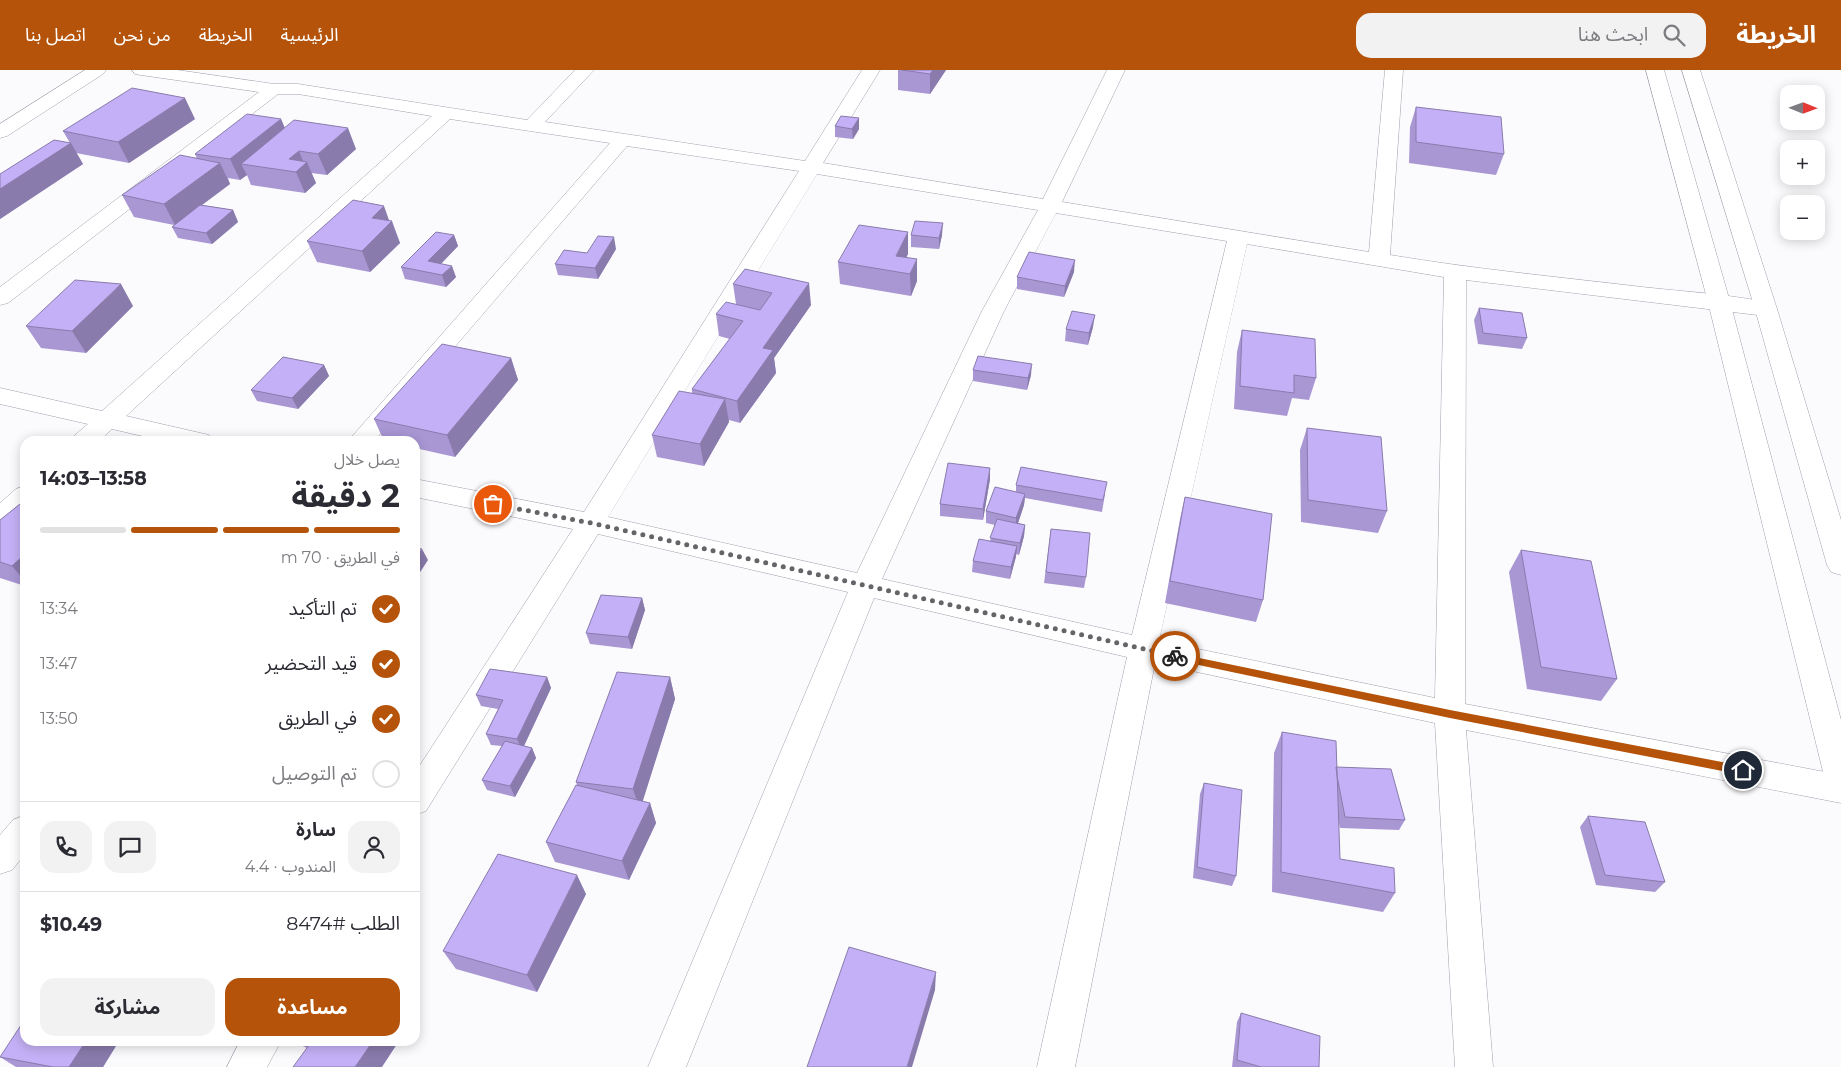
<!DOCTYPE html>
<html lang="ar">
<head>
<meta charset="utf-8">
<style>
	:root { --surface:#fff; --page:#f2f2f3; --text:#2b2b33; --muted:#7c7c81; --line:#e1e1e2; --accent:#b45309 }
	body { margin:0; font-family:Montserrat,"Noto Sans Arabic",sans-serif; background:var(--page); color:var(--text); direction:rtl; height:100vh; display:flex; flex-direction:column; font-size:19px; white-space:nowrap }
	* { box-sizing:border-box; margin:0 }
	p { font-size:16px; color:var(--muted) }
	.icon { flex:none; width:28px; height:28px; fill:none; stroke:currentColor; stroke-width:2; stroke-linecap:round; stroke-linejoin:round }
	.map { position:relative; flex:1; overflow:hidden; direction:ltr }
	.sheet { position:absolute; left:20px; top:366px; width:400px; height:610px; display:flex; flex-direction:column; background:var(--surface); border-radius:15px; box-shadow:0 2px 12px #0003; direction:rtl }
	.sheet>* { flex:none }
	.needle { width:32px; rotate:91deg }
	.buttons { position:absolute; left:1780px; top:15px; display:grid; gap:10px }
	.buttons a { display:grid; place-items:center; width:45px; height:45px; border-radius:10px; background:var(--surface); box-shadow:0 2px 12px #0003; font-size:25px }
	.pin { position:absolute; display:grid; place-items:center; width:42px; height:42px; color:#fff; margin:-21px; border:2px solid #fff; border-radius:50%; box-shadow:0 1px 5px #0007 }
	.courier { position:absolute; display:grid; place-items:center; width:50px; height:50px; margin:-25px; border:4px solid #b45309; border-radius:50%; background:#fff; color:#222; box-shadow:0 1px 6px #0007 }
	.headline em { font-style:normal; font-weight:700 }
	.headline div { display:flex; flex-direction:column-reverse }
	.headline { display:flex; align-items:center; justify-content:space-between; height:85px; padding:0 20px }
	h1 { font-size:32px; font-weight:700; line-height:38px }
	.bar { display:grid; grid-template-columns:repeat(4,1fr); gap:8px 5px; align-content:center; height:60px; padding:0 20px }
	.bar i { height:6px; border-radius:4px; background:var(--line) }
	.bar .on { background:var(--accent) }
	.bar p { grid-column:span 4 }
	.line { display:flex; align-items:center; gap:12px; padding:0 20px; border-top:1px solid var(--line) }
	.line div { flex:1 }
	.round { display:grid; place-items:center; flex:none; width:52px; height:52px; border-radius:15px; background:var(--page) }
	ol { padding:0 20px; list-style:none }
	li { display:flex; align-items:center; gap:15px; height:55px }
	li p { margin-inline-start:auto }
	li .icon { padding:5px; border-radius:50%; background:var(--accent); color:#fff; stroke-width:4 }
	li:last-child { color:var(--muted) }
	li i { width:28px; height:28px; border:2px solid var(--line); border-radius:50% }
	.button { display:flex; gap:10px; margin-top:auto; padding:10px 20px }
	.button a { flex:1; height:58px; border-radius:15px; background:var(--accent); color:#fff; font-size:20px; font-weight:700; line-height:58px; text-align:center }
	.button a+a { background:var(--page); color:var(--text) }
	header { display:flex; align-items:center; gap:30px; box-sizing:border-box; height:70px; padding:0 25px; background:var(--accent); color:#fff }
	header strong { font-size:24px }
	nav { display:flex; gap:28px; margin-inline-start:auto; font-size:18px }
	.search { width:350px; height:45px; background:var(--page); display:flex; align-items:center; gap:12px; box-sizing:border-box; padding:0 18px; border-radius:15px; color:var(--muted); font-size:19px }
	.map>svg:first-child { display:block }
</style>
</head>
<body>
<header>
<strong>الخريطة</strong>
<div class="search"><svg class="icon" aria-label="search" viewBox="0 0 24 24"><circle cx="10" cy="10" r="6"/><path d="M15 15l6 6"/></svg>ابحث هنا</div>
<nav><a>الرئيسية</a><a>الخريطة</a><a>من نحن</a><a>اتصل بنا</a></nav>
</header>
<div class="map">
<svg width="1841" height="997" viewBox="0 0 1841 997">
	<rect width="100%" height="100%" fill="#fbfbfd"/>
	<g fill="none" stroke-linecap="round" stroke-linejoin="round">
		<defs>
			<path id="minor" d="M 85,0 L 106,0 L 103,4 L 7,66 L 0,68 L 0,54 Z
				M 132,0 L 177,0 L 274,14 L 298,14 L 527,50 L 575,0 L 594,0 L 545,52 L 805,91 L 862,0 L 880,0 L 823,93 L 1043,129 L 1107,0 L 1125,0 L 1062,132 L 1369,182 L 1385,0 L 1403,0 L 1390,185 C 1474,199 1558,207 1642,217 C 1686,222 1731,224 1774,234 L 1777,239 L 1774,244 L 1766,246 L 1466,210 L 1465,634 L 1841,705 L 1841,733 L 1466,660 L 1493,997 L 1455,997 L 1435,653 L 1155,593 L 1075,997 L 1037,997 L 1127,587 L 874,528 L 686,997 L 648,997 L 848,522 L 598,464 L 426,741 L 415,745 L 415,703 L 573,459 L 415,427 L 415,409 L 584,442 L 799,101 L 627,76 L 374,371 L 348,371 L 610,73 L 450,49 L 126,346 L 209,365 L 212,371 L 164,371 L 112,359 L 99,371 L 72,371 L 75,365 L 88,354 L 0,334 L 0,318 L 102,341 L 432,46 L 298,24 L 278,24 L 8,233 L 0,235 L 0,217 L 259,22 L 141,5 L 135,4 ZM 817,104 L 1038,140 L 982,241 L 857,503 L 608,447 ZM 1056,143 L 1227,171 L 1132,565 L 882,509 L 1004,241 ZM 1247,174 L 1444,207 L 1435,628 L 1159,571 Z
				M 25,416 L 25,440 L 9,455 L 0,457 L 0,433 L 16,419 Z
				M 25,745 L 25,784 L 12,800 L 0,804 L 0,765 L 13,750 Z
				M 240,971 L 281,971 L 267,997 L 227,997 Z"/>
			<path id="primary" d="M 1646,0 L 1664,0 L 1730,232 L 1841,650 L 1841,724 L 1830,720 L 1825,710 L 1708,232 Z
				M 1682,0 L 1700,0 L 1777,239 L 1841,450 L 1841,505 L 1831,502 L 1827,495 L 1755,239 Z"/>
		</defs>
		<use href="#minor" stroke="#a29eac" stroke-width="1"/>
		<use href="#primary" stroke="#a29eac" stroke-width="1"/>
		<use href="#minor" fill="#fff" fill-rule="evenodd"/>
		<use href="#primary" fill="#fff" fill-rule="evenodd"/>
	</g>
	<path fill="#a997d4" d="M 898,0 L 946,0 L 930,24 L 898,20 Z
		M 1416,37 L 1504,84 L 1496,105 L 1409,93 L 1410,57 Z
		M 859,48 L 859,59 L 853,69 L 835,67 L 835,56 Z
		M 195,49 L 129,93 L 76,83 L 83,94 L 0,149 L 0,104 L 70,73 L 63,61 Z
		M 281,49 L 285,58 L 356,79 L 327,105 L 311,103 L 316,113 L 305,123 L 251,115 L 247,105 L 240,110 L 228,108 L 230,114 L 202,135 L 233,140 L 238,152 L 212,174 L 178,168 L 172,157 L 174,155 L 134,147 L 122,125 L 197,88 L 195,84 Z
		M 390,151 L 400,173 L 370,202 L 317,192 L 307,171 Z
		M 454,165 L 458,176 L 441,194 L 456,207 L 446,217 L 405,209 L 401,197 Z
		M 911,165 L 942,165 L 939,179 L 911,177 Z
		M 616,179 L 598,209 L 558,205 L 555,194 L 587,183 Z
		M 908,184 L 906,187 L 917,211 L 911,226 L 840,214 L 838,192 Z
		M 745,199 L 811,235 L 774,288 L 776,303 L 740,353 L 729,350 L 729,352 L 704,396 L 657,387 L 652,365 L 692,324 L 692,319 L 730,269 L 719,266 L 716,244 L 736,234 L 733,214 Z
		M 1074,202 L 1064,227 L 1017,219 L 1017,207 Z
		M 133,236 L 86,283 L 41,278 L 26,256 Z
		M 1479,238 L 1527,268 L 1522,279 L 1478,274 L 1474,250 Z
		M 1093,257 L 1088,275 L 1065,271 L 1066,259 Z
		M 1242,260 L 1316,308 L 1309,330 L 1292,328 L 1287,346 L 1234,339 L 1237,282 Z
		M 511,288 L 518,310 L 455,387 L 415,378 L 415,371 L 384,371 L 374,349 Z
		M 324,295 L 329,306 L 298,339 L 257,331 L 251,320 Z
		M 973,300 L 1031,305 L 1027,320 L 973,311 Z
		M 1307,358 L 1387,441 L 1378,463 L 1301,452 L 1300,380 Z
		M 990,409 L 983,450 L 940,446 L 940,434 Z
		M 1016,415 L 1105,424 L 1102,442 L 1025,428 L 1024,435 L 1018,453 L 1025,455 L 1024,466 L 1019,485 L 1016,484 L 1010,509 L 972,502 L 973,491 L 990,471 L 995,455 L 986,453 L 986,441 L 1016,422 Z
		M 1185,427 L 1263,530 L 1256,552 L 1165,533 L 1180,449 Z
		M 25,430 L 25,516 L 0,508 L 0,450 Z
		M 1051,459 L 1086,507 L 1084,518 L 1044,513 Z
		M 1521,480 L 1617,609 L 1601,631 L 1527,619 L 1509,502 Z
		M 642,528 L 645,540 L 632,579 L 590,574 L 586,563 Z
		M 547,607 L 551,618 L 524,676 L 532,678 L 536,688 L 515,727 L 487,720 L 482,710 L 502,676 L 491,675 L 486,664 L 498,639 L 481,636 L 476,625 Z
		M 670,607 L 675,629 L 642,731 L 650,733 L 656,753 L 629,810 L 555,792 L 546,772 L 577,715 L 576,712 Z
		M 1282,662 L 1336,697 L 1405,750 L 1399,760 L 1340,758 L 1338,748 L 1340,789 L 1395,823 L 1383,842 L 1272,822 L 1274,683 Z
		M 1204,713 L 1236,806 L 1232,816 L 1193,808 L 1200,724 Z
		M 1588,746 L 1665,812 L 1655,822 L 1596,815 L 1580,757 Z
		M 586,824 L 537,922 L 456,899 L 443,881 Z
		M 1241,943 L 1319,997 L 1232,997 L 1237,952 Z
		M 25,971 L 119,971 L 103,997 L 16,997 L 0,987 Z
		M 292,971 L 399,971 L 307,978 Z"/>
	<path fill="#897bac" d="M 933,0 L 946,0 L 930,24 L 930,4 Z
		M 185,28 L 195,49 L 129,93 L 118,72 Z
		M 859,48 L 859,59 L 853,69 L 852,59 Z
		M 281,49 L 289,69 L 241,94 L 247,105 L 240,110 L 230,89 Z
		M 348,58 L 356,79 L 327,105 L 318,84 Z
		M 71,73 L 83,94 L 0,149 L 0,119 Z
		M 299,81 L 304,94 L 307,92 L 316,113 L 305,123 L 296,102 L 289,89 Z
		M 220,93 L 230,114 L 175,155 L 164,134 Z
		M 384,136 L 390,153 L 392,151 L 400,173 L 370,202 L 362,181 L 372,148 Z
		M 233,140 L 238,152 L 212,174 L 206,163 Z
		M 943,153 L 942,165 L 939,179 L 939,168 Z
		M 908,162 L 908,184 L 899,202 L 896,186 Z
		M 454,165 L 458,176 L 432,203 L 428,191 Z
		M 614,167 L 616,179 L 598,209 L 595,198 Z
		M 917,189 L 917,211 L 911,226 L 910,204 Z
		M 1075,190 L 1074,202 L 1064,227 L 1065,216 Z
		M 452,196 L 456,207 L 446,217 L 442,205 Z
		M 809,213 L 811,235 L 774,288 L 776,303 L 740,353 L 737,331 L 763,278 Z
		M 121,214 L 133,236 L 86,283 L 72,261 Z
		M 1095,245 L 1093,257 L 1088,275 L 1089,263 Z
		M 511,288 L 518,310 L 455,387 L 447,365 Z
		M 1032,294 L 1031,305 L 1027,320 L 1028,308 Z
		M 324,295 L 329,306 L 298,339 L 292,328 Z
		M 725,329 L 729,352 L 704,396 L 700,374 Z
		M 990,398 L 990,409 L 983,450 L 983,439 Z
		M 1025,424 L 1024,435 L 1016,459 L 1016,448 Z
		M 1025,455 L 1024,466 L 1019,485 L 1020,473 Z
		M 1017,476 L 1016,487 L 1010,509 L 1011,497 Z
		M 422,479 L 428,490 L 415,510 L 415,491 Z
		M 25,484 L 25,511 L 12,496 Z
		M 642,528 L 645,540 L 632,579 L 628,567 Z
		M 547,607 L 551,618 L 522,680 L 517,669 Z
		M 670,607 L 675,629 L 640,740 L 633,719 Z
		M 532,678 L 536,688 L 515,727 L 510,716 Z
		M 650,733 L 656,753 L 629,810 L 622,791 Z
		M 577,805 L 586,824 L 537,922 L 527,905 Z
		M 936,902 L 935,920 L 912,997 L 907,997 Z
		M 86,971 L 119,971 L 103,997 L 69,997 Z
		M 373,971 L 399,971 L 382,997 L 355,997 Z"/>
	<path fill="#c4b0f6" stroke="#897bac" d="M 902,0 L 933,0 L 930,4 Z
		M 132,18 L 185,28 L 118,72 L 63,61 Z
		M 1416,37 L 1501,47 L 1504,84 L 1416,72 Z
		M 247,44 L 281,49 L 230,89 L 195,84 Z
		M 841,46 L 859,48 L 852,59 L 835,56 Z
		M 294,50 L 348,58 L 318,84 L 299,81 L 289,89 L 307,92 L 296,102 L 241,94 Z
		M 54,70 L 71,73 L 0,119 L 0,104 Z
		M 180,85 L 220,93 L 164,134 L 122,125 Z
		M 353,130 L 384,136 L 372,148 L 392,151 L 362,181 L 307,171 Z
		M 200,135 L 233,140 L 206,163 L 172,157 Z
		M 915,151 L 943,153 L 939,168 L 911,165 Z
		M 859,155 L 908,162 L 896,186 L 917,189 L 910,204 L 838,192 Z
		M 436,162 L 454,165 L 428,191 L 452,196 L 442,205 L 401,197 Z
		M 598,166 L 614,167 L 595,198 L 555,194 L 564,180 L 587,183 Z
		M 1029,182 L 1075,190 L 1065,216 L 1017,207 Z
		M 745,199 L 809,213 L 763,278 L 773,280 L 737,331 L 692,319 L 743,251 L 716,244 L 726,232 L 760,240 L 772,223 L 733,214 Z
		M 75,210 L 121,214 L 72,261 L 26,256 Z
		M 1479,238 L 1522,243 L 1527,268 L 1483,263 Z
		M 1072,241 L 1095,245 L 1089,263 L 1066,259 Z
		M 1242,260 L 1315,269 L 1316,308 L 1294,305 L 1294,323 L 1240,316 Z
		M 442,274 L 511,288 L 447,365 L 374,349 Z
		M 978,286 L 1032,294 L 1028,308 L 973,300 Z
		M 283,287 L 324,295 L 292,328 L 251,320 Z
		M 679,321 L 725,329 L 700,374 L 652,365 Z
		M 1307,358 L 1381,367 L 1387,441 L 1308,430 Z
		M 948,393 L 990,398 L 983,439 L 940,434 Z
		M 1021,397 L 1107,412 L 1103,430 L 1016,415 Z
		M 995,417 L 1025,424 L 1016,448 L 986,441 Z
		M 1185,427 L 1272,444 L 1263,530 L 1170,511 Z
		M 25,430 L 25,484 L 12,496 L 0,492 L 0,450 Z
		M 997,449 L 1025,455 L 1020,473 L 990,468 Z
		M 1051,459 L 1090,463 L 1086,507 L 1046,502 Z
		M 979,469 L 1017,476 L 1011,497 L 973,491 Z
		M 415,478 L 422,479 L 415,491 Z
		M 1521,480 L 1591,491 L 1617,609 L 1541,597 Z
		M 601,525 L 642,528 L 628,567 L 586,563 Z
		M 490,599 L 547,607 L 517,669 L 486,664 L 503,630 L 476,625 Z
		M 617,602 L 670,607 L 633,719 L 576,712 Z
		M 1282,662 L 1336,671 L 1340,789 L 1394,798 L 1395,823 L 1281,802 Z
		M 505,671 L 532,678 L 510,716 L 482,710 Z
		M 1336,697 L 1391,699 L 1405,750 L 1345,747 L 1337,706 Z
		M 1204,713 L 1242,720 L 1236,806 L 1197,797 Z
		M 576,715 L 650,733 L 622,791 L 546,772 Z
		M 1588,746 L 1645,752 L 1665,812 L 1605,805 Z
		M 498,784 L 577,805 L 527,905 L 443,881 Z
		M 849,877 L 936,902 L 907,997 L 807,997 Z
		M 1241,943 L 1320,966 L 1319,997 L 1261,997 L 1237,990 Z
		M 25,949 L 25,971 L 86,971 L 69,997 L 53,997 L 0,987 Z
		M 312,971 L 373,971 L 355,997 L 293,997 Z"/>
	<path fill="#b45309" d="M 1175,583 L 1450,640 L 1743,696 L 1748,700 L 1743,705 L 1450,648 L 1175,590 L 1171,586 Z"/>
	<g fill="none" stroke-linecap="round" stroke-linejoin="round">
		<path stroke="#656468" stroke-width="5" stroke-dasharray="0 9" d="M 493,434 L 591,453 L 1175,586"/>
	</g>
</svg>
<div class="buttons">
<a><svg class="needle" viewBox="-14 -14 28 28"><path d="M0-13l5 13h-10z" fill="#e53935"/><path d="M0 13l5-13h-10z" fill="#7c7c81"/></svg></a>
<a>+</a>
<a>−</a>
</div>
<div class="pin" style="left:493px;top:434px;background:#ea580c"><svg class="icon" aria-label="bag" viewBox="0 0 24 24"><path d="M5 8h14l-1 12H6zM9 8a3 3 0 0 1 6 0"/></svg></div>
<div class="pin" style="left:1743px;top:700px;background:#1f2937"><svg class="icon" aria-label="home" viewBox="0 0 24 24"><path d="M3 11l9-7 9 7M6 9v11h12V9"/></svg></div>
<div class="courier" style="left:1175px;top:586px"><svg class="icon" aria-label="bike" viewBox="0 0 24 24"><circle cx="6" cy="16" r="4"/><circle cx="18" cy="16" r="4"/><path d="M6 16l4-8h5l3 8M10 8l3 8H6M13 5h3"/></svg></div>
<section class="sheet">
<div class="headline"><div><h1>2 دقيقة</h1><p>يصل خلال</p></div><em>13:58–14:03</em></div>
<div class="bar"><i class="on"></i><i class="on"></i><i class="on"></i><i></i><p>في الطريق · 70 m</p></div>
<ol>
<li><svg class="icon" aria-label="check" viewBox="0 0 24 24"><path d="M5 12l5 5 9-10"/></svg>تم التأكيد<p>13:34</p></li>
<li><svg class="icon" aria-label="check" viewBox="0 0 24 24"><path d="M5 12l5 5 9-10"/></svg>قيد التحضير<p>13:47</p></li>
<li><svg class="icon" aria-label="check" viewBox="0 0 24 24"><path d="M5 12l5 5 9-10"/></svg>في الطريق<p>13:50</p></li>
<li><i></i>تم التوصيل</li>
</ol>
<div class="line" style="height:90px"><a class="round"><svg class="icon" aria-label="person" viewBox="0 0 24 24"><circle cx="12" cy="8" r="4"/><path d="M4 21q1-7 8-7t8 7"/></svg></a><div><b>سارة</b><p>المندوب · 4.4</p></div><a class="round"><svg class="icon" aria-label="chat" viewBox="0 0 24 24"><path d="M4 5h16v11H9l-5 4z"/></svg></a><a class="round"><svg class="icon" aria-label="phone" viewBox="0 0 24 24"><path d="M5 4h4l2 5-3 2q2 4 5 5l2-3 5 2v4C11 20 4 13 5 4z"/></svg></a></div>
<div class="line" style="height:65px"><div>الطلب #8474</div><b>$10.49</b></div>
<div class="button"><a>مساعدة</a><a>مشاركة</a></div>
</section>
</div>
</body>
</html>
